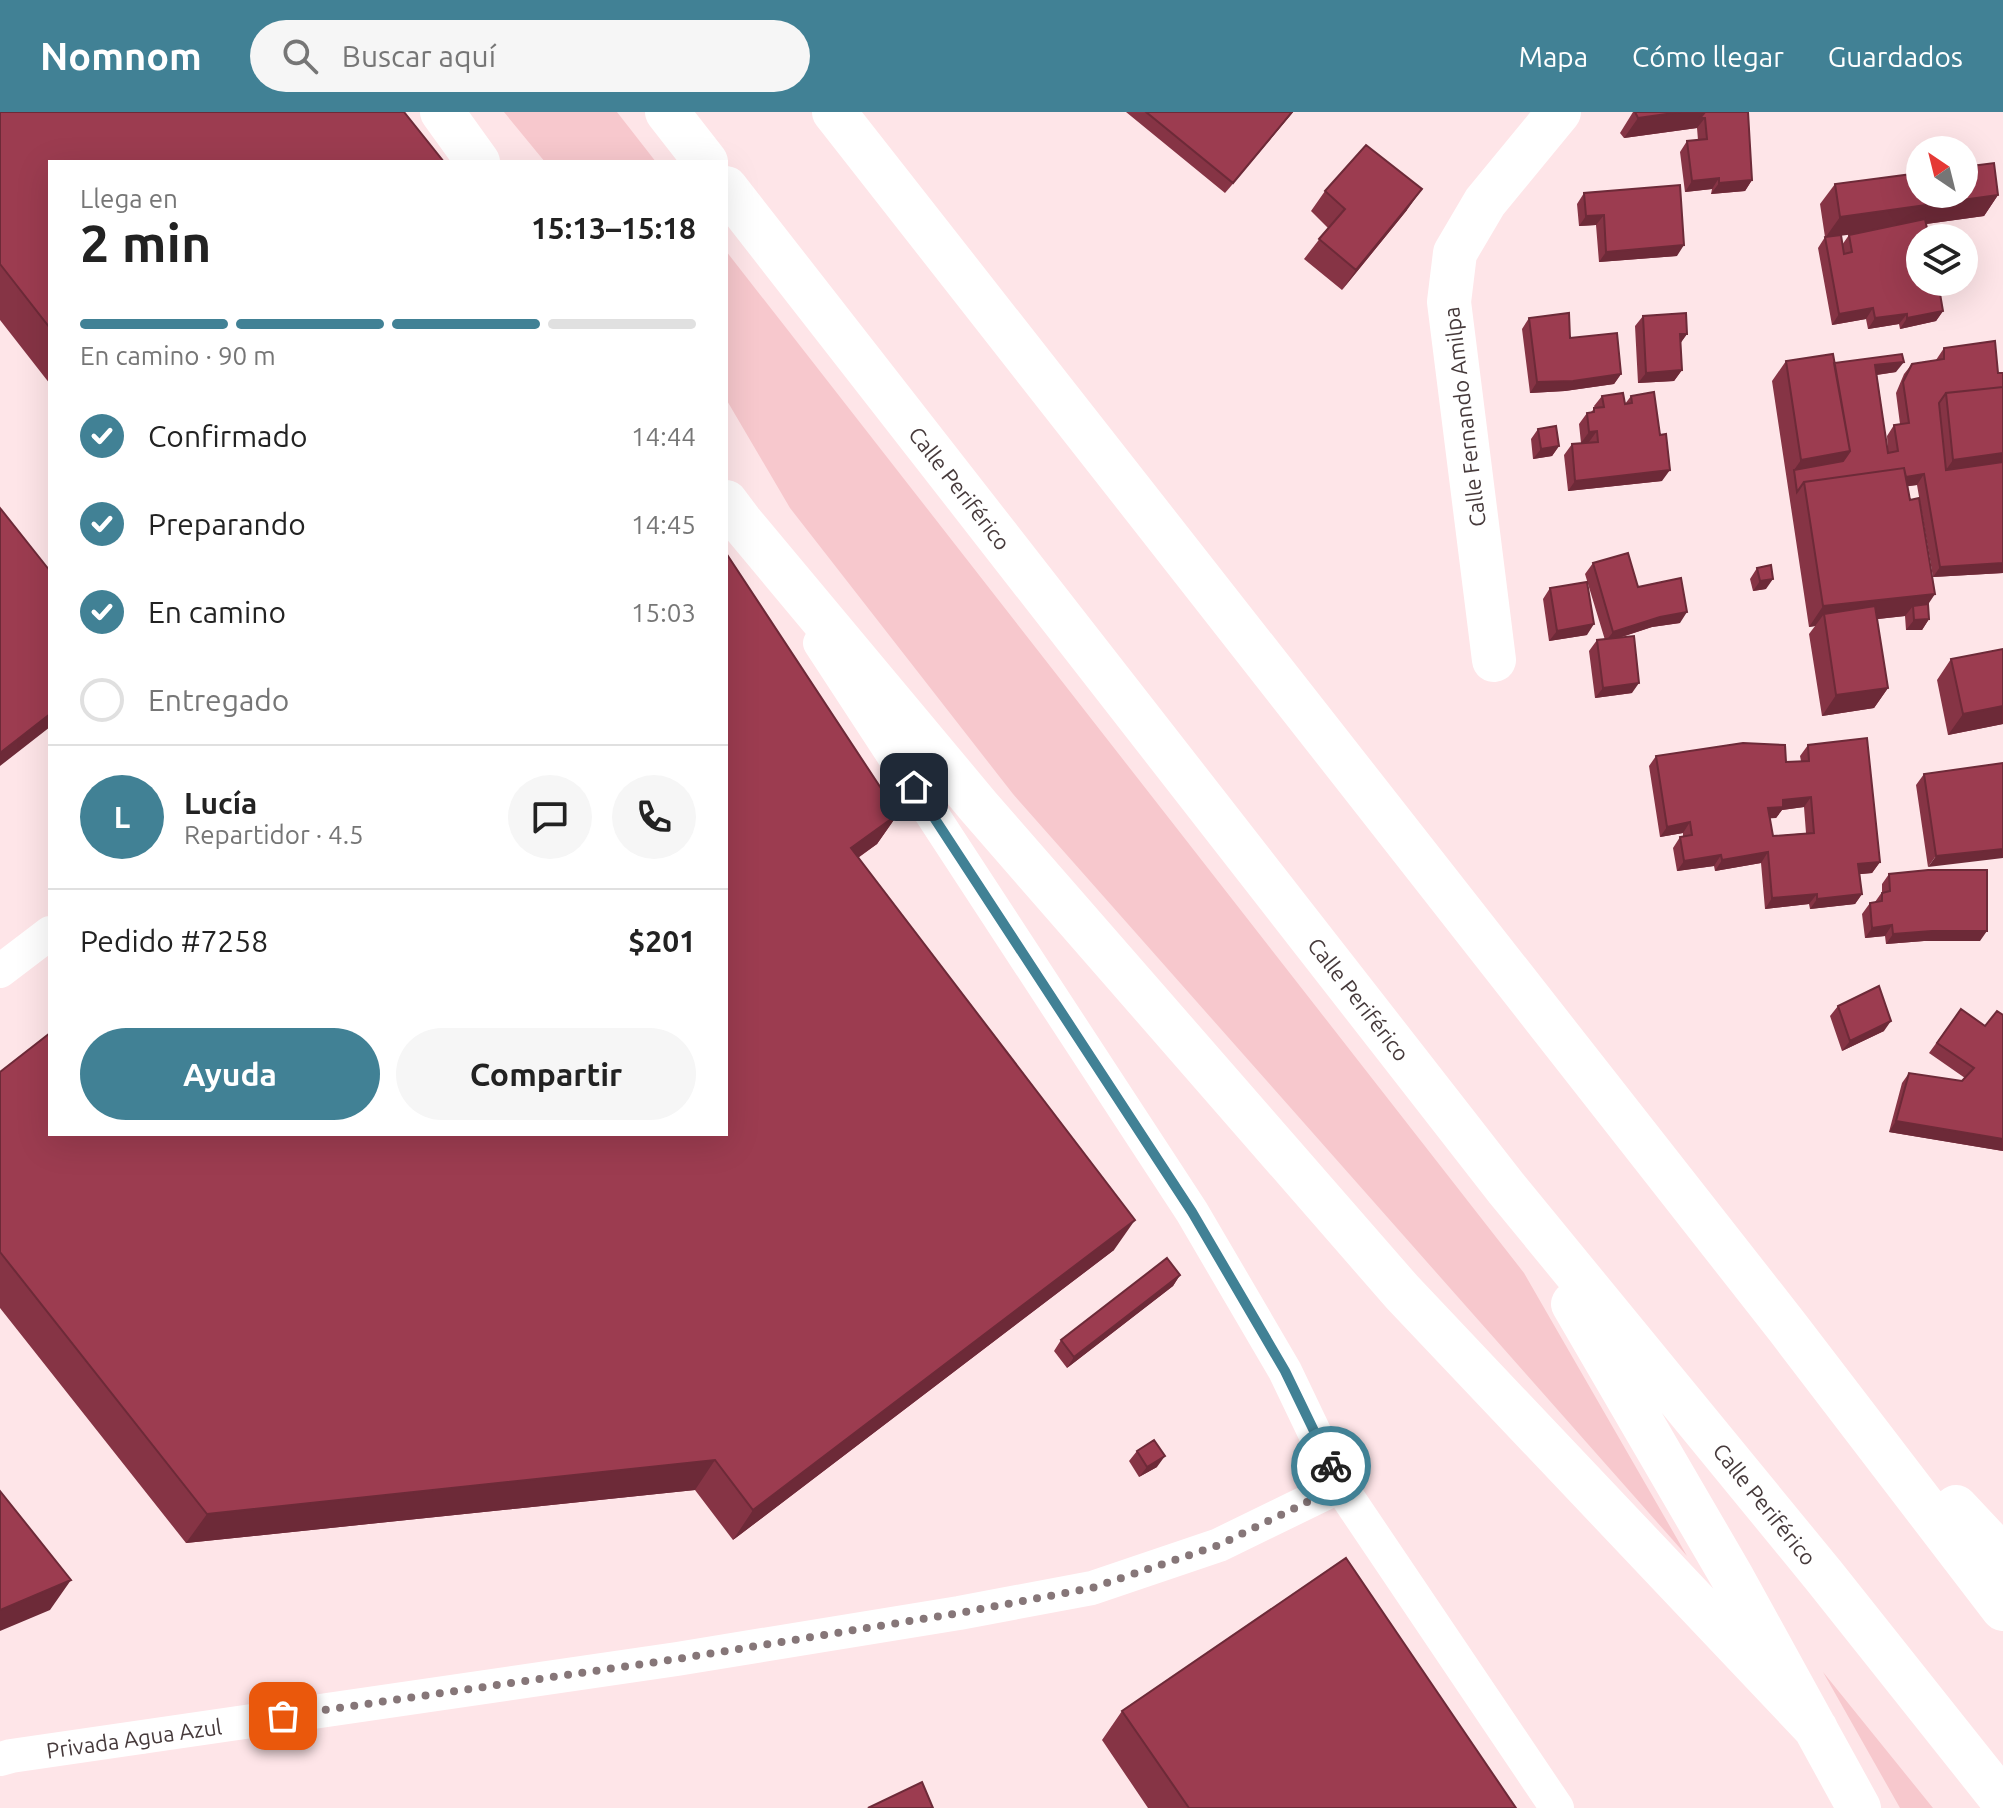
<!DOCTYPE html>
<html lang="es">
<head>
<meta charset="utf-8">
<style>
	:root { --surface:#fff; --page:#f6f6f6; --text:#222; --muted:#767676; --line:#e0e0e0; --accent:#418195 }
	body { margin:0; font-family:Ubuntu,sans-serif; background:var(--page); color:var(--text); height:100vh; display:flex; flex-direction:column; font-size:30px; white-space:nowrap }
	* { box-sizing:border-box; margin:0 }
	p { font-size:26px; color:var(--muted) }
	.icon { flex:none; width:44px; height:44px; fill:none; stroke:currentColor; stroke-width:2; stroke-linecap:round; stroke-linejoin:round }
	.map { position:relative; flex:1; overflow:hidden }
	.details { position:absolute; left:48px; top:48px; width:680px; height:976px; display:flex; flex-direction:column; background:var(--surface); border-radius:0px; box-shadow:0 8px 32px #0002 }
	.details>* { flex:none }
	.needle { width:52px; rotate:325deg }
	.buttons { position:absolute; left:1906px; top:24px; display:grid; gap:16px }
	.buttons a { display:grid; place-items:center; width:72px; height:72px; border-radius:50%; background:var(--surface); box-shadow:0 8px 32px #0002; font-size:40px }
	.pin { position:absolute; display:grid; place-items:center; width:68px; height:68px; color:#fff; margin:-34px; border-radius:16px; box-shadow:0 4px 12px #0006 }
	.courier { position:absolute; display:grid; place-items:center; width:80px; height:80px; margin:-40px; border:6px solid #418195; border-radius:50%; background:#fff; color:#222; box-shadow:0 2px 10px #0007 }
	.headline em { font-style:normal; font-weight:700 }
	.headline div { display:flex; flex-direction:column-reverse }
	.headline { display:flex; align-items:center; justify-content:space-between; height:136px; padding:0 32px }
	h1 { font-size:52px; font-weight:700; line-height:60px }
	.bar { display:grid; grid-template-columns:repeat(4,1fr); gap:12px 8px; align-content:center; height:96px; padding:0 32px }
	.bar i { height:10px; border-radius:6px; background:var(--line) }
	.bar .selected { background:var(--accent) }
	.bar p { grid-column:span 4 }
	.line { display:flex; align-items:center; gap:20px; padding:0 32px; border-top:2px solid var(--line) }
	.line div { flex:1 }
	.round { display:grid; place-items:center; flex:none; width:84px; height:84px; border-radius:42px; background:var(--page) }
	ol { padding:0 32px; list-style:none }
	li { display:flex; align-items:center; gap:24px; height:88px }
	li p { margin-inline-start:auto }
	li .icon { padding:8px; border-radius:50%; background:var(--accent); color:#fff; stroke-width:4 }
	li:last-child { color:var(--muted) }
	li i { width:44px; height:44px; border:4px solid var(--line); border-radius:50% }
	.button { display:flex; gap:16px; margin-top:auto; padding:16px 32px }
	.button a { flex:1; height:92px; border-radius:48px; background:var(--accent); color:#fff; font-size:32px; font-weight:700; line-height:92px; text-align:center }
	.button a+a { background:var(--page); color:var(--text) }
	header { display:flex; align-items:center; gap:48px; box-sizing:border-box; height:112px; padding:0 40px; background:var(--accent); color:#fff }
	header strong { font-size:38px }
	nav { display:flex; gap:44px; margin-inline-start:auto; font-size:28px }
	.search { width:560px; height:72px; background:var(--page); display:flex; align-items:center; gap:20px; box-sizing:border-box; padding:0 28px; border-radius:44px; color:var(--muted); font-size:30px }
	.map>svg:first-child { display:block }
</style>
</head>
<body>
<header>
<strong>Nomnom</strong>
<div class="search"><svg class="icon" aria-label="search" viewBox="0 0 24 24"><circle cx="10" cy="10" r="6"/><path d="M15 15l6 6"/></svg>Buscar aquí</div>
<nav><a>Mapa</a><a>Cómo llegar</a><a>Guardados</a></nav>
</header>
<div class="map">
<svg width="2003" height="1696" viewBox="0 0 2003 1696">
	<rect width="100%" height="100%" fill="#fee5e8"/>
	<path fill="#f7c8cd" d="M 504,0 L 617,0 L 656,50 L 545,50 Z
		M 726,139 L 1524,1161 L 1687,1444 L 1013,682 L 790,396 L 726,287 Z
		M 1823,1560 L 1933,1696 L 1900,1696 Z"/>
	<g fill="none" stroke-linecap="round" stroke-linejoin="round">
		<path stroke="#fff" stroke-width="34" d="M 820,531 L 1192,1100 L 1285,1259 L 1340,1374 L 1557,1696
			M 0,859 L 50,821
			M 0,1647 L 11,1644 L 677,1547 L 959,1501 L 1092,1476 L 1219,1433 L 1340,1374"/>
		<path stroke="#fff" stroke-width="44" d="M 1494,548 L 1449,190 L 1455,141 L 1485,90 L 1559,0"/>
		<path stroke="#fff" stroke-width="44" d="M 442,0 L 478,50
			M 667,0 L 706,50
			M 834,0 L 1788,1216 L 2003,1497
			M 726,76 L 1506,1076 L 1824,1464 L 2003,1689
			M 726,390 L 741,410 L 979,695 L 1402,1180 L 1816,1617
			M 1573,1192 L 1732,1465 L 1859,1696
			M 1956,1395 L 2003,1445"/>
	</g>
	<path fill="#863445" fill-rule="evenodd" d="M 0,0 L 50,50 L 50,272 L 0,208 Z
		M 1126,0 L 1293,0 L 1225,81 Z
		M 1633,0 L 1748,0 L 1752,68 L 1745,79 L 1711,82 L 1712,77 L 1685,80 L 1680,40 L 1687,29 L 1698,28 L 1697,16 L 1624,26 L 1620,21 Z
		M 1835,72 L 1998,83 L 1984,104 L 1926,112 L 1943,199 L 1936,209 L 1900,217 L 1899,212 L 1868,217 L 1866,207 L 1832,213 L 1818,136 L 1825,125 L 1820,92 ZM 1859,121 L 1849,123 L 1842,133 L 1841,123 Z
		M 1325,79 L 1407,98 L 1342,178 L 1304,147 L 1328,116 L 1311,99 Z
		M 1584,81 L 1677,144 L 1599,150 L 1596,113 L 1579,114 L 1577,92 Z
		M 1643,204 L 1687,222 L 1680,231 L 1682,258 L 1674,269 L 1638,271 L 1635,214 Z
		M 1529,206 L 1570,226 L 1621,262 L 1614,272 L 1565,279 L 1530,281 L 1522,217 Z
		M 1944,236 L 2003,461 L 1933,465 L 1917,373 L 1907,374 L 1928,492 L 1929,507 L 1922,518 L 1906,518 L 1905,504 L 1877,507 L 1888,576 L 1874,596 L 1822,604 L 1809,522 L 1815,514 L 1809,515 L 1772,269 L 1786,249 L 1834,251 L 1896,260 L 1877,263 L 1888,341 L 1887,324 L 1894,313 L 1900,312 L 1896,281 L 1904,262 L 1912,252 L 1936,248 Z
		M 1602,284 L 1625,292 L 1631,284 L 1662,369 L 1568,379 L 1564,343 L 1572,332 L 1589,330 L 1581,331 L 1579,312 L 1587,301 L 1590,301 L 1595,296 L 1594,294 Z
		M 1538,317 L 1559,334 L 1552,344 L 1533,347 L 1531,327 Z
		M 726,441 L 898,702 L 877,732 L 858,746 L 1114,1138 L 733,1428 L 695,1378 L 186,1431 L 0,1196 L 0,960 Z
		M 1593,451 L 1638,475 L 1680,511 L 1652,515 L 1619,526 L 1632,581 L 1595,586 L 1589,539 L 1597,528 L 1605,528 L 1585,462 Z
		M 1757,456 L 1766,477 L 1753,479 L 1750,467 Z
		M 1550,476 L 1587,523 L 1549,529 L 1543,487 Z
		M 2003,537 L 2003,612 L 1948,623 L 1937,568 L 1951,547 Z
		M 1808,633 L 1880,750 L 1872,761 L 1860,762 L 1862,782 L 1855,792 L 1810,797 L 1809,792 L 1765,797 L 1761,751 L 1715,759 L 1714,754 L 1677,759 L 1673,736 L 1680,725 L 1683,725 L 1683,721 L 1660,725 L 1649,654 L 1656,644 L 1786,650 L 1801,649 L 1800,644 ZM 1804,695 L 1806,721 L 1773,724 L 1770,706 L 1776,706 L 1782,698 Z
		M 2003,651 L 1928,755 L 1916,673 L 1924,662 Z
		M 1889,762 L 1980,829 L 1924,829 L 1886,832 L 1885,824 L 1865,826 L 1862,802 L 1870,791 L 1875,790 L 1882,780 L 1882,772 Z
		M 1838,894 L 1884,919 L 1842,939 L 1830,904 Z
		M 1961,897 L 1985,914 L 2003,903 L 2003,1039 L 1889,1020 L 1902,971 L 1909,961 L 1962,969 L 1965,966 L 1929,941 Z
		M 1180,1163 L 1173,1174 L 1067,1256 L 1054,1239 L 1061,1228 Z
		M 1137,1339 L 1157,1355 L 1139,1365 L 1129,1349 Z
		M 1122,1599 L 1516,1696 L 1148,1696 L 1102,1628 Z"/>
	<path fill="#6d2a38" d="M 1292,0 L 1293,0 L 1225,81 L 1233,71 Z
		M 1681,0 L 1705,0 L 1705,6 L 1697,16 L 1624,26 L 1638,6 Z
		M 1719,66 L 1712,77 L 1685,80 L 1692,69 Z
		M 1752,68 L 1745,79 L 1711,82 L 1719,71 Z
		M 1422,77 L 1407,98 L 1342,178 L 1356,158 Z
		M 1998,83 L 1984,104 L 1825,126 L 1840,105 Z
		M 1604,103 L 1596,113 L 1579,114 L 1586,104 Z
		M 1684,133 L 1677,144 L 1599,150 L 1606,140 Z
		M 1873,196 L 1866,207 L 1832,213 L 1839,202 Z
		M 1943,199 L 1936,209 L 1900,217 L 1907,206 Z
		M 1907,202 L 1899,212 L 1868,217 L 1875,206 Z
		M 1680,222 L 1687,222 L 1680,232 Z
		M 1904,250 L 1896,260 L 1868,264 L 1875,253 Z
		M 1682,258 L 1674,269 L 1638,271 L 1646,261 Z
		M 1621,262 L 1614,272 L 1565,279 L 1530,281 L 1537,270 Z
		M 1597,319 L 1589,330 L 1581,331 L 1589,320 Z
		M 1559,334 L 1552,344 L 1533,347 L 1541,337 Z
		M 1850,339 L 1835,360 L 1794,358 L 1801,348 Z
		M 2003,341 L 2003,360 L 1938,369 L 1953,348 Z
		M 1670,358 L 1662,369 L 1568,379 L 1575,369 Z
		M 1924,362 L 1917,373 L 1807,388 L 1806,379 Z
		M 2003,451 L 2003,461 L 1933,465 L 1940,455 Z
		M 1773,467 L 1766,477 L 1753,479 L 1760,469 Z
		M 1935,482 L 1921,503 L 1913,494 L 1905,504 L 1825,513 L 1824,502 L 1815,514 L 1809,515 L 1823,494 Z
		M 1687,500 L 1680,511 L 1652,515 L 1605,530 L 1613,520 L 1660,505 Z
		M 1929,507 L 1922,518 L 1906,518 L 1914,508 Z
		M 1594,512 L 1587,523 L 1549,529 L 1557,519 Z
		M 1639,571 L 1632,581 L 1595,586 L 1603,576 Z
		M 1888,576 L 1874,596 L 1822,604 L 1836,583 Z
		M 2003,594 L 2003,612 L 1948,623 L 1963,602 Z
		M 50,602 L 50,615 L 0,654 L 0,641 Z
		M 1811,685 L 1804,695 L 1782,698 L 1776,706 L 1761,707 L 1768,696 L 1783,688 Z
		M 898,702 L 877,732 L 830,765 L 851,736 Z
		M 1690,710 L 1683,721 L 1660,725 L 1667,715 Z
		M 2003,737 L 2003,746 L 1928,755 L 1936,744 Z
		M 1768,740 L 1761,751 L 1715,759 L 1722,748 Z
		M 1721,743 L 1714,754 L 1677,759 L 1684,749 Z
		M 1880,750 L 1872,761 L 1851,763 L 1858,752 Z
		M 1817,782 L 1809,792 L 1765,797 L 1772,786 Z
		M 1862,782 L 1855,792 L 1810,797 L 1817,787 Z
		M 1892,813 L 1885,824 L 1865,826 L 1872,816 Z
		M 1932,819 L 1987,819 L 1980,829 L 1924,829 L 1886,832 L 1893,822 Z
		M 1891,909 L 1884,919 L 1842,939 L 1850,929 Z
		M 1896,1009 L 2003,1027 L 2003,1039 L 1889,1020 Z
		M 1135,1108 L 1114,1138 L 733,1428 L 753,1398 Z
		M 1180,1163 L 1173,1174 L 1067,1256 L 1074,1245 Z
		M 1165,1344 L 1157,1355 L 1139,1365 L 1147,1355 Z
		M 715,1348 L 695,1378 L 186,1431 L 207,1402 Z
		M 71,1468 L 50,1498 L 0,1519 L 0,1498 Z"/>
	<path fill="#9c3c50" stroke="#6d2a38" stroke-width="2" fill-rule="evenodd" d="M 0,0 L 404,0 L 444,50 L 50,50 L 50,216 L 0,152 Z
		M 1146,0 L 1292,0 L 1233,71 Z
		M 1635,0 L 1681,0 L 1638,6 Z
		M 1705,0 L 1748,0 L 1752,68 L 1719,71 L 1719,66 L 1692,69 L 1687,29 L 1707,27 L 1705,6 L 1700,6 Z
		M 1366,33 L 1422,77 L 1356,158 L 1319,127 L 1345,97 L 1325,79 Z
		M 1994,51 L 1998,83 L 1840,105 L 1835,72 L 1920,61 L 1920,82 L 1964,82 L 1964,55 Z
		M 1680,73 L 1684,133 L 1606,140 L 1604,103 L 1586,104 L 1584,81 Z
		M 1925,107 L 1929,126 L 1920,126 L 1920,170 L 1938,170 L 1943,199 L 1907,206 L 1907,202 L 1875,206 L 1873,196 L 1839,202 L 1825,125 L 1841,123 L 1844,142 L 1852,140 L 1849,123 Z
		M 1569,201 L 1570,226 L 1617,221 L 1621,262 L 1573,269 L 1537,270 L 1529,206 Z
		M 1686,201 L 1687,222 L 1680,222 L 1682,258 L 1646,261 L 1643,204 Z
		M 1995,229 L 1998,261 L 2003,261 L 2003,275 L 1946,281 L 1939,291 L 1946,358 L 2003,350 L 2003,451 L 1940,455 L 1924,362 L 1906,365 L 1904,356 L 1804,370 L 1797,380 L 1794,358 L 1843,349 L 1850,339 L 1834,251 L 1902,242 L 1904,250 L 1875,253 L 1888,341 L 1898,339 L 1894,313 L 1909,311 L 1903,270 L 1912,252 L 1944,247 L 1944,236 Z
		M 1833,242 L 1850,339 L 1801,348 L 1786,249 Z
		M 2003,275 L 2003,341 L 1953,348 L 1946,281 Z
		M 1654,280 L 1660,323 L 1666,322 L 1670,358 L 1575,369 L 1572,332 L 1598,330 L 1597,319 L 1589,320 L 1587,301 L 1594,300 L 1594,296 L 1604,295 L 1602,284 L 1623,281 L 1625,292 L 1632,291 L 1631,284 Z
		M 1556,314 L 1559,334 L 1541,337 L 1538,317 Z
		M 1904,356 L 1910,388 L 1919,386 L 1935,482 L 1823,494 L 1804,370 Z
		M 0,396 L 50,459 L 50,602 L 0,641 Z
		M 726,441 L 898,702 L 851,736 L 1135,1108 L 753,1398 L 715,1348 L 207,1402 L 0,1140 L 0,960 L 50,921 L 50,1022 L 726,1022 Z
		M 1628,441 L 1638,475 L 1681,466 L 1687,500 L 1660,505 L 1613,520 L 1593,451 Z
		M 1771,453 L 1773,467 L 1760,469 L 1757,456 Z
		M 1587,470 L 1594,512 L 1557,519 L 1550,476 Z
		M 1928,492 L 1929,507 L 1914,508 L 1913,494 Z
		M 1875,494 L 1888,576 L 1836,583 L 1824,502 Z
		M 1634,524 L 1639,571 L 1603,576 L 1597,528 Z
		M 2003,537 L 2003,594 L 1963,602 L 1951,547 Z
		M 1867,626 L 1880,750 L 1858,752 L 1862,782 L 1817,787 L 1817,782 L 1772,786 L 1768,740 L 1722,748 L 1721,743 L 1684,749 L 1680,725 L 1692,723 L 1690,710 L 1667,715 L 1656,644 L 1743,631 L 1785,633 L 1786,650 L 1809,649 L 1808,633 ZM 1811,685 L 1814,721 L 1773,724 L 1768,696 L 1783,695 L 1783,688 Z
		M 2003,651 L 2003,737 L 1936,744 L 1924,662 Z
		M 1928,758 L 1987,758 L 1987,819 L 1932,819 L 1893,822 L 1892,813 L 1872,816 L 1870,791 L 1882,789 L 1882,781 L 1890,779 L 1889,762 Z
		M 1879,874 L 1891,909 L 1850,929 L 1838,894 Z
		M 1961,897 L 1985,914 L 1997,899 L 2003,903 L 2003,1027 L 1896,1009 L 1909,961 L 1962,969 L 1974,956 L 1937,931 Z
		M 1167,1146 L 1180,1163 L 1074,1245 L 1061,1228 Z
		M 1154,1328 L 1165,1344 L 1147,1355 L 1137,1339 Z
		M 0,1379 L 71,1468 L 0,1498 Z
		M 1346,1446 L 1516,1696 L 1189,1696 L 1122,1599 Z
		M 922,1670 L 933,1696 L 868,1696 Z"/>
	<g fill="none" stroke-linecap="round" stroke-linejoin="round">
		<path stroke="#867678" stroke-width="8" stroke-dasharray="0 14.4" d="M 283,1604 L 677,1547 L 959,1501 L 1092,1476 L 1219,1433 L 1340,1374 L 1331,1354"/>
		<path stroke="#418195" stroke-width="10" d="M 914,675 L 1192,1100 L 1285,1259 L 1331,1354"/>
	</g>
	<g text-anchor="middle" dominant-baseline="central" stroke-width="8" stroke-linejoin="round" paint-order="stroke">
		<g font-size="22" fill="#463a3b" stroke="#fff">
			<text transform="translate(1464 305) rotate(-97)">Calle Fernando Amilpa</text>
			<text transform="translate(960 376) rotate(52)">Calle Periférico</text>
			<text transform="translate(1359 887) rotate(52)">Calle Periférico</text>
			<text transform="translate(1765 1392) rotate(51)">Calle Periférico</text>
			<text transform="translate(134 1626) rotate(-8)">Privada Agua Azul</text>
		</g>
	</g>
</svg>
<div class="buttons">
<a><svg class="needle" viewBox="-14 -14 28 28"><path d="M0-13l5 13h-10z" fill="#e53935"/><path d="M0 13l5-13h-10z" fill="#767676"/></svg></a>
<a><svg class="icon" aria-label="layers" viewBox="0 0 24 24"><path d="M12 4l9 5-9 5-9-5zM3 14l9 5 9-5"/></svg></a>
</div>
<div class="pin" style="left:283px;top:1604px;background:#ea580c"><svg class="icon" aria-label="bag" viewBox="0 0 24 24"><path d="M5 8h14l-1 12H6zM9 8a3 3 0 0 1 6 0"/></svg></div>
<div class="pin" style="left:914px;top:675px;background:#1f2937"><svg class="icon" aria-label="home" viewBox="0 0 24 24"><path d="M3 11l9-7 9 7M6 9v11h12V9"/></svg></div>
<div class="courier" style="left:1331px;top:1354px"><svg class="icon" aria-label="bike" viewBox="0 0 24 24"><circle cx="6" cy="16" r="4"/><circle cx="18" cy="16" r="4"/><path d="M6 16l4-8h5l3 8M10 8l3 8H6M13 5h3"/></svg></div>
<section class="details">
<div class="headline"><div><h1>2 min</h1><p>Llega en</p></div><em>15:13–15:18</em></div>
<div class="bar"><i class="selected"></i><i class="selected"></i><i class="selected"></i><i></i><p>En camino · 90 m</p></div>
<ol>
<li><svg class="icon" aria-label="check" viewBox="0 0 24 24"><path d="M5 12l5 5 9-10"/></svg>Confirmado<p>14:44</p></li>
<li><svg class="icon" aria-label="check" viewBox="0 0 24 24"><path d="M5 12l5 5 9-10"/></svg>Preparando<p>14:45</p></li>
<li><svg class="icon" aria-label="check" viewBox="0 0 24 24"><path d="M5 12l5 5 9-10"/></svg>En camino<p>15:03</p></li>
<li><i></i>Entregado</li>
</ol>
<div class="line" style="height:144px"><b class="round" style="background:var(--accent);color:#fff">L</b><div><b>Lucía</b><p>Repartidor · 4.5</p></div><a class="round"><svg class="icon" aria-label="chat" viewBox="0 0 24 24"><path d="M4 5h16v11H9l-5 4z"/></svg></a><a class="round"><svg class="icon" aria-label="phone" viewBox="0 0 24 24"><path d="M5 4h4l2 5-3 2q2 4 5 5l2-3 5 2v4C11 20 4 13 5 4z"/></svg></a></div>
<div class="line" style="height:104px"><div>Pedido #7258</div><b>$201</b></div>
<div class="button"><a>Ayuda</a><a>Compartir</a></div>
</section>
</div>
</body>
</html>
